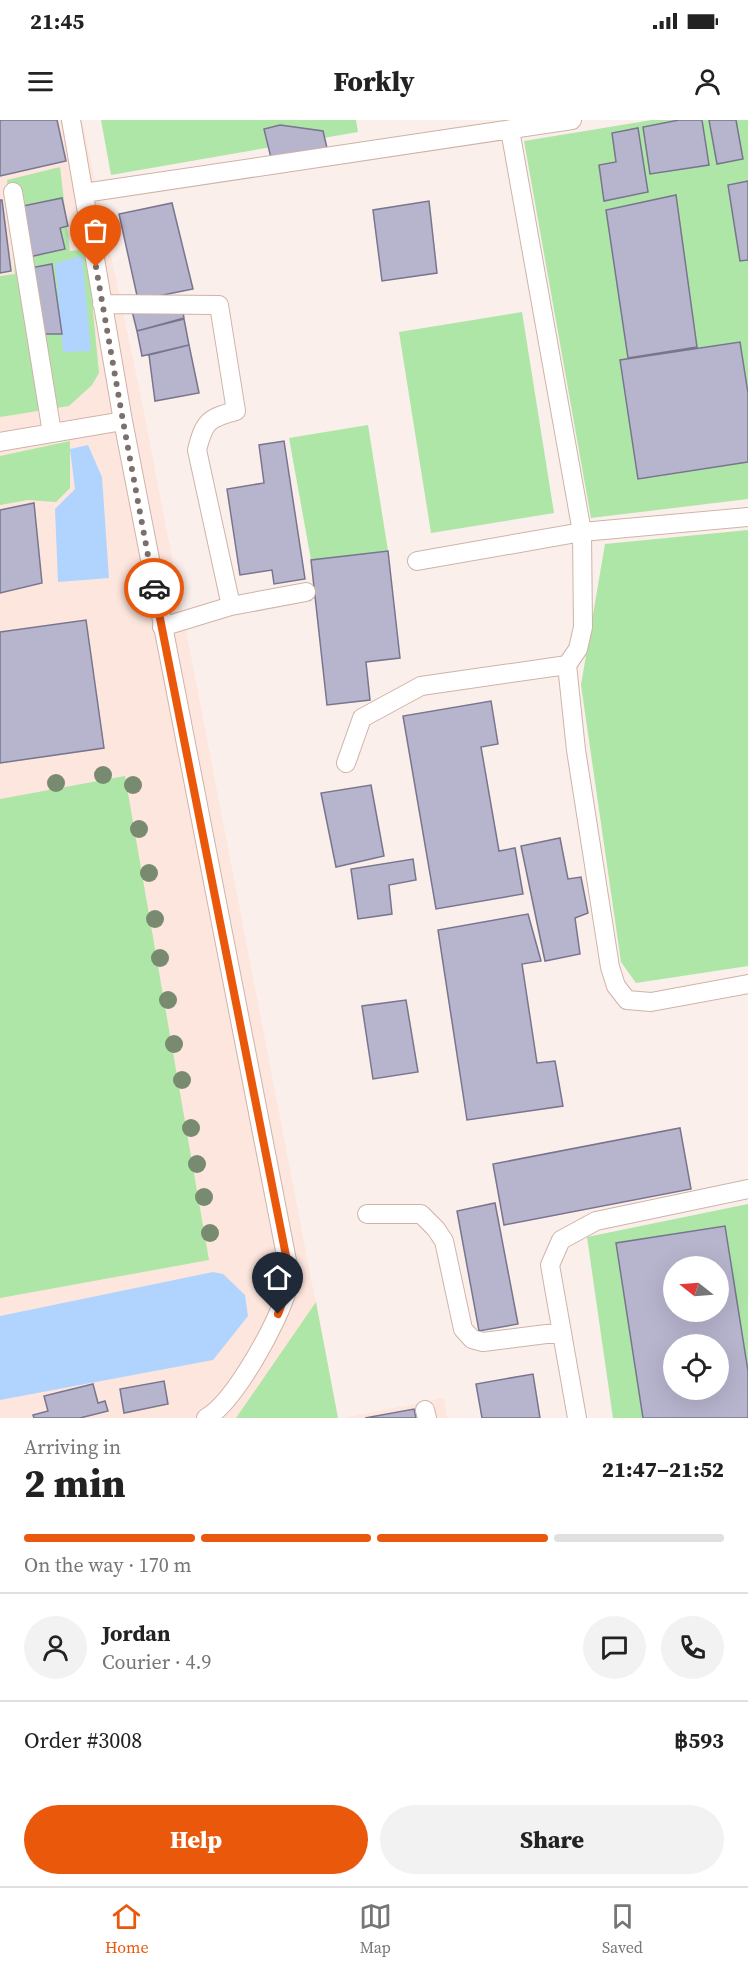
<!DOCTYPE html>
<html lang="en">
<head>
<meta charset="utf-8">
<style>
	:root { --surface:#fff; --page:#f2f2f2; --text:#222; --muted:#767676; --line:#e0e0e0; --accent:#ea580c }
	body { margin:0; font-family:"Source Serif 4",serif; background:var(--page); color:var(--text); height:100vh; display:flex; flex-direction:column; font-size:22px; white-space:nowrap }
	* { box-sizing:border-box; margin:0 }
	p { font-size:20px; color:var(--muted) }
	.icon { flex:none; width:33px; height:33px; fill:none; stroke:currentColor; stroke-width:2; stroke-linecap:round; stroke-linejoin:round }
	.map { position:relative; height:1298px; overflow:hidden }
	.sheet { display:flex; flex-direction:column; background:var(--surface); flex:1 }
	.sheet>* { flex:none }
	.needle { width:39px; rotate:287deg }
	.buttons { position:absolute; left:663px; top:1136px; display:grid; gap:12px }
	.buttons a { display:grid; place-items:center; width:66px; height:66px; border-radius:50%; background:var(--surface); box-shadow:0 6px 24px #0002; font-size:30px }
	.pin { position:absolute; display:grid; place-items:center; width:51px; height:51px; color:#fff; margin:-62px -26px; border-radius:50% 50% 50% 0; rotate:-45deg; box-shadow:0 0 6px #0007 }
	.pin .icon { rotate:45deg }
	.courier { position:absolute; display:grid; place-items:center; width:60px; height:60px; margin:-30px; border:4px solid #ea580c; border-radius:50%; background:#fff; color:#222; box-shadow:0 2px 8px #0007 }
	.head em { font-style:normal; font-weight:800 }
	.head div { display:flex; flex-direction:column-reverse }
	.head { display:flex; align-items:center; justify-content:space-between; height:102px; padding:0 24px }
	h1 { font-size:39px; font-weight:800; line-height:45px }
	.bar { display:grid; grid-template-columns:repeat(4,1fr); gap:9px 6px; align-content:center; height:72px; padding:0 24px }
	.bar i { height:8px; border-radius:4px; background:var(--line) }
	.bar .current { background:var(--accent) }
	.bar p { grid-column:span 4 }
	.line { display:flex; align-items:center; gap:15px; padding:0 24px; border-top:2px solid var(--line) }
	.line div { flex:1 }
	.round { display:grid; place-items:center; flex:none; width:63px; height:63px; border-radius:32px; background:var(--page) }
	.cta { display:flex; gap:12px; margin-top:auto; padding:12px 24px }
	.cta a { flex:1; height:69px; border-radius:36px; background:var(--accent); color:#fff; font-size:24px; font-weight:800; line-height:69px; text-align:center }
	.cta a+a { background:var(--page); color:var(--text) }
	.status { display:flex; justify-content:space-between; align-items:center; height:42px; padding:0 30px; background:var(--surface); direction:ltr }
	.status svg { height:16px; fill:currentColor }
	header { display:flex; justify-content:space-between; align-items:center; height:78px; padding:0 24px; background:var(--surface); font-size:27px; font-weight:800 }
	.menu { display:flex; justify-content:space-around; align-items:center; height:84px; border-top:2px solid var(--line); background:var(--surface); font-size:16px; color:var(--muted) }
	.menu a { display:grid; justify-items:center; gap:3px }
	.menu .current { color:var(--accent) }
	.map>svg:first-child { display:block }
</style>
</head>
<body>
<div class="status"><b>21:45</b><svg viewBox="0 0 49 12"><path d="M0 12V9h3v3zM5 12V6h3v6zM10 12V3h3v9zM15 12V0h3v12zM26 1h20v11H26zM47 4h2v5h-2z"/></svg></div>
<header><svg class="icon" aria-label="menu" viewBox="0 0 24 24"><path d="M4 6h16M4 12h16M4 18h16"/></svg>Forkly<svg class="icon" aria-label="person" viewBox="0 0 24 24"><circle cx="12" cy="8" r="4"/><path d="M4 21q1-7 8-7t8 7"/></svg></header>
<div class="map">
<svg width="748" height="1298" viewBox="0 0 748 1298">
	<rect width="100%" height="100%" fill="#fbefeb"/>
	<path fill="#fde6dd" d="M 0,0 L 82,0 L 140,272 L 338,1298 L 0,1298 Z
		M 444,1278 L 447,1298 L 344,1298 Z"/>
	<path fill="#ade6a7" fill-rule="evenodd" d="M 101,0 L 356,0 L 358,12 L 111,55 Z
		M 652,0 L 748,0 L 748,379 L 591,398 L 524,21 Z
		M 60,47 L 70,131 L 87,129 L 99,253 L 92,265 L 69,286 L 0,297 L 0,156 L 15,154 L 7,60 Z
		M 522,192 L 554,393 L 431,413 L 399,212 Z
		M 368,305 L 388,431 L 311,440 L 289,318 Z
		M 70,321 L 70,368 L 56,382 L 28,380 L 0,385 L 0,336 Z
		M 748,410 L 748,846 L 636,863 L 621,842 L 581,565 L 605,424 Z
		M 125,656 L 209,1140 L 0,1178 L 0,679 Z
		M 748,1084 L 748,1298 L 613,1298 L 587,1117 ZM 674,1146 L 718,1146 L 718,1191 L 674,1191 ZM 674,1224 L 718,1224 L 718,1269 L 674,1269 Z
		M 316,1182 L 338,1298 L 236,1298 Z"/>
	<path fill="#b1d4fe" d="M 82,136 L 91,231 L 63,232 L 55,143 Z
		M 88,325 L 102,357 L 109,458 L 58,462 L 55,389 L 75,369 L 70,329 Z
		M 213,1152 L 223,1154 L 245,1175 L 248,1196 L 213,1240 L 0,1280 L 0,1196 Z"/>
	<path fill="#b7b4ce" stroke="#78758d" stroke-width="1.5" fill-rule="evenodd" d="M 0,0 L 57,0 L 66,41 L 0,56 Z
		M 679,0 L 702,0 L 709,45 L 650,54 L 643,7 Z
		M 709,0 L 736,0 L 743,39 L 717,44 Z
		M 280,5 L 323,11 L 327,28 L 271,38 L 264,9 Z
		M 638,8 L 648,72 L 604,81 L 599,45 L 616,42 L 612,13 Z
		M 748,61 L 748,140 L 740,141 L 728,65 Z
		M 676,75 L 697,227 L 628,238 L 606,90 Z
		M 62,78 L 68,106 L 60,108 L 65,129 L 29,137 L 18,87 Z
		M 0,80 L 2,80 L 11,151 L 0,153 Z
		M 429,81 L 437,153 L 382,161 L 373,90 Z
		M 172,83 L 193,169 L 138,180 L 119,94 Z
		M 52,144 L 62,214 L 42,214 L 30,148 Z
		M 180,176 L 184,198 L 137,211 L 131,187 Z
		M 184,199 L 189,225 L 142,236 L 137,211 Z
		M 740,222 L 748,273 L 748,342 L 638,359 L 620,240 Z
		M 189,225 L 199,273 L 155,281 L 149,235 Z
		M 284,321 L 305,459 L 274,464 L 272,450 L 240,455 L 227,369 L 264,363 L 259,325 Z
		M 34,383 L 42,463 L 0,473 L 0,390 Z
		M 388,431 L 400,538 L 366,542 L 370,580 L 327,585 L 311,440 Z
		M 86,500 L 104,628 L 0,643 L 0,512 Z
		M 491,581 L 498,624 L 481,627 L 499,731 L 515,728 L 523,774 L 436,789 L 403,596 Z
		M 371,665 L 384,736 L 336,747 L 321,673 Z
		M 560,718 L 568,759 L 581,757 L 588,793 L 575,798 L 580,834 L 545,841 L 521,726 Z
		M 413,739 L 416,760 L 389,765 L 392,794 L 358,799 L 351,749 Z
		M 528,794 L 541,841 L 522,844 L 537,943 L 555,941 L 563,986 L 467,1000 L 438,810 Z
		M 406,880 L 418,952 L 373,959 L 362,886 Z
		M 680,1008 L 691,1069 L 504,1105 L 493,1044 Z
		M 495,1083 L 518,1204 L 479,1211 L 457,1091 Z
		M 725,1106 L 748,1251 L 748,1298 L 643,1298 L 616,1123 ZM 674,1146 L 718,1146 L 718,1191 L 674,1191 ZM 674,1224 L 718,1224 L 718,1269 L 674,1269 Z
		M 533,1254 L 540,1298 L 482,1298 L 476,1264 Z
		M 164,1261 L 168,1284 L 124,1293 L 120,1269 Z
		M 93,1264 L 98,1283 L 105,1281 L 108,1291 L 80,1298 L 34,1298 L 33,1295 L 48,1291 L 44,1276 Z
		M 414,1289 L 416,1298 L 365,1298 Z"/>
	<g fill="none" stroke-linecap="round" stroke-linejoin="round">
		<defs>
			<path id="service" d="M 71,0 L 123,301 L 289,1151 C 289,1157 288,1164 287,1170 C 279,1201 234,1283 206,1298
				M 510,10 L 582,412 L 583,507 L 578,529 L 567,545 L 576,630 L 610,847 L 616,866 L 627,880 L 651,882 L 748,864
				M 13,72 L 52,313
				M 84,73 L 572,0
				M 102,184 L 219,185 L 236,291 C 208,298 204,302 197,330 L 231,486
				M 0,322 L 123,301
				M 417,441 L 582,412 L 748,397
				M 162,507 L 231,486 L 306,472
				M 346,643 L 362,598 L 421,566 L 567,545
				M 367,1094 L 421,1094 L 436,1109 L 444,1121 L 463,1209 L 472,1219 L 483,1222 L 562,1212
				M 425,1290 L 427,1298
				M 577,1298 L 550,1145 L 561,1120 L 596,1101 L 748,1069"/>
		</defs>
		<use href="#service" stroke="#cfb3a8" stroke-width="20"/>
		<use href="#service" stroke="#fff" stroke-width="18"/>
	</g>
	<g fill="#788a6f">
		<circle cx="103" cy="655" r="9"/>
		<circle cx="56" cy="663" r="9"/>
		<circle cx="133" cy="665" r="9"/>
		<circle cx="139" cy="709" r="9"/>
		<circle cx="149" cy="753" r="9"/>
		<circle cx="155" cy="799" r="9"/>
		<circle cx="160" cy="838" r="9"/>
		<circle cx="168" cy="880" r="9"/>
		<circle cx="174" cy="924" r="9"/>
		<circle cx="182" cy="960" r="9"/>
		<circle cx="191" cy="1008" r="9"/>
		<circle cx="197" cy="1044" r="9"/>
		<circle cx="204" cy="1077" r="9"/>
		<circle cx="210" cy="1113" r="9"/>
	</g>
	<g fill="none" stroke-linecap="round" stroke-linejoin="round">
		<path stroke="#7b706c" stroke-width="6" stroke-dasharray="0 10.8" d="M 96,147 L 123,301 L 154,468"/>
		<path stroke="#ea580c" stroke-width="8" d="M 154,468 L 289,1151 L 287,1170 L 278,1194"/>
	</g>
</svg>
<div class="buttons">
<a><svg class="needle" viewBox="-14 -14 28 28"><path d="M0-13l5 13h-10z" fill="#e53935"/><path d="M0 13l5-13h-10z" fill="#767676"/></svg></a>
<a><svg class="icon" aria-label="locate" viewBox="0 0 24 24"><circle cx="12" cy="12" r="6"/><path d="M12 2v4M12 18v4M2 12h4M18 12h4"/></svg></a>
</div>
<div class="pin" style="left:96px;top:147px;background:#ea580c"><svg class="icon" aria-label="bag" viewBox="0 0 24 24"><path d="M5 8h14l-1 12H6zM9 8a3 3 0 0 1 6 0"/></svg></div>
<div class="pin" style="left:278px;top:1194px;background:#1f2937"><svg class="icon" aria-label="home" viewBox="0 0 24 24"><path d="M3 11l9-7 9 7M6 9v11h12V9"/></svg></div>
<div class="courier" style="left:154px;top:468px"><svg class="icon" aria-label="car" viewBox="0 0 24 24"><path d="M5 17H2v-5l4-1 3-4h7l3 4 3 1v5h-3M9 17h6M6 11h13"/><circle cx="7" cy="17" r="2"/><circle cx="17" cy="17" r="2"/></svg></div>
</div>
<section class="sheet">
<div class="head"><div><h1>2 min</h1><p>Arriving in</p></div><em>21:47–21:52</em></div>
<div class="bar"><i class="current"></i><i class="current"></i><i class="current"></i><i></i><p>On the way · 170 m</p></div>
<div class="line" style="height:108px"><a class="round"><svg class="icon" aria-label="person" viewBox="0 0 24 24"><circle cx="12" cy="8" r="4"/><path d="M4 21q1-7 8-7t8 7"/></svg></a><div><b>Jordan</b><p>Courier · 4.9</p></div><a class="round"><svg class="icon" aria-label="chat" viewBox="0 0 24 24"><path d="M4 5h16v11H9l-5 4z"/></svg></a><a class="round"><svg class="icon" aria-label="phone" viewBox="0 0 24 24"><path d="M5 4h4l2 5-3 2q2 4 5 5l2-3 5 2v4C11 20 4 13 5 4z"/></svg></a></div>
<div class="line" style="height:78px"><div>Order #3008</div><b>฿593</b></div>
<div class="cta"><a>Help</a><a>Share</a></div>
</section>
<nav class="menu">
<a class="current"><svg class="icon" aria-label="home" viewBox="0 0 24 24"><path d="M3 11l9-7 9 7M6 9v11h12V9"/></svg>Home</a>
<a><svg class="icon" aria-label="map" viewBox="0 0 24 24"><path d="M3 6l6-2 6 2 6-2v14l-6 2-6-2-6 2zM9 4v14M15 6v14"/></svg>Map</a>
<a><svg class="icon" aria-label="saved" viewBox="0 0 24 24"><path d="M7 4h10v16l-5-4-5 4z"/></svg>Saved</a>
</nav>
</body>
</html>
